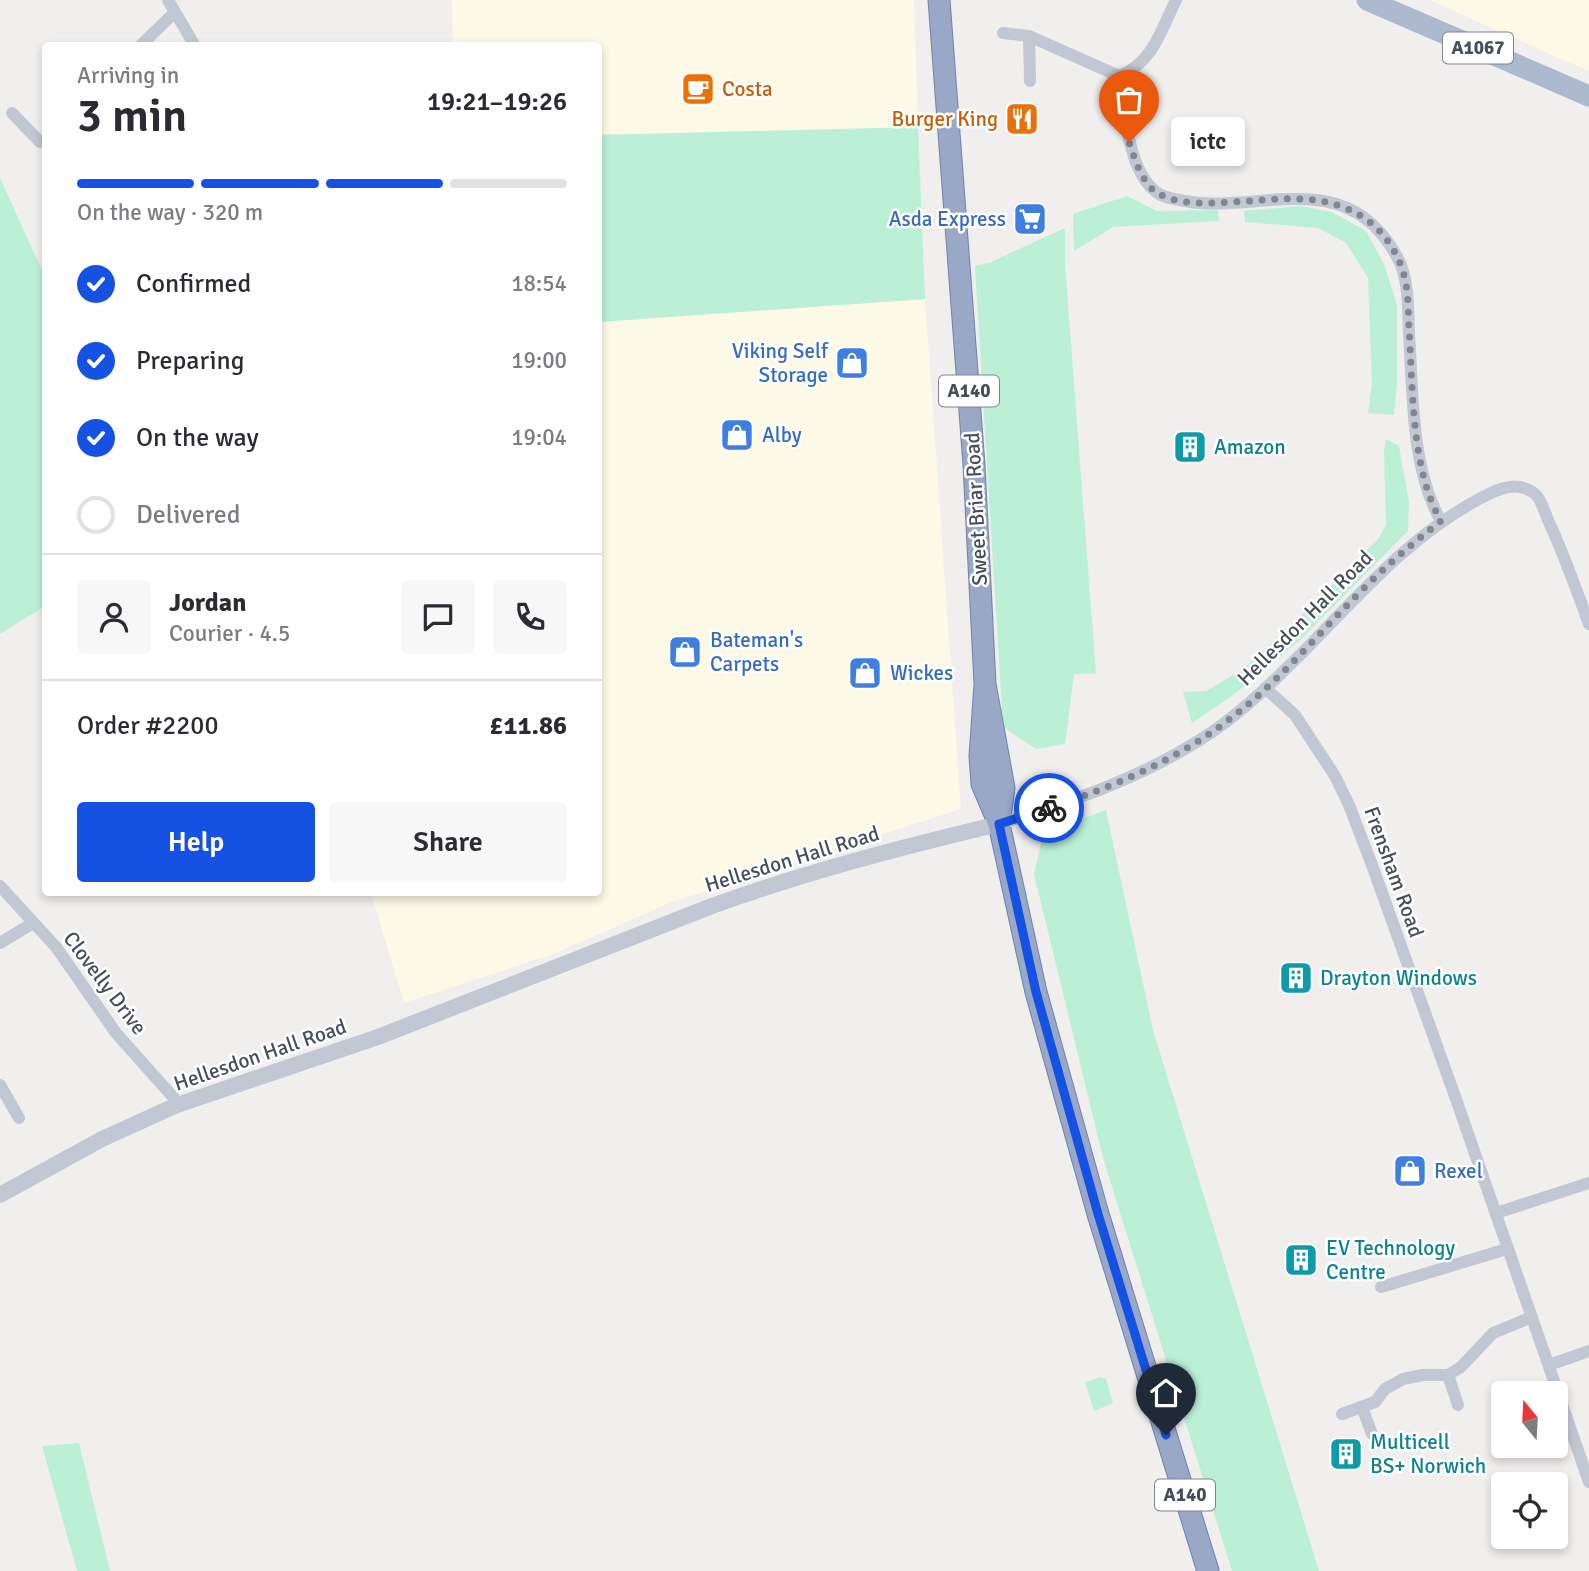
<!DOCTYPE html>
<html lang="en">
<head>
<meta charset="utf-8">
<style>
	:root { --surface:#fff; --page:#f7f7f7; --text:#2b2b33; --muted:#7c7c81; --line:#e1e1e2; --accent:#1552e3 }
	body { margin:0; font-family:Signika,sans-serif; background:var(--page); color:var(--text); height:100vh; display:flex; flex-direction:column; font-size:26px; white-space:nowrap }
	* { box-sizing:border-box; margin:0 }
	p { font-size:23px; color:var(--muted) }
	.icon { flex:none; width:38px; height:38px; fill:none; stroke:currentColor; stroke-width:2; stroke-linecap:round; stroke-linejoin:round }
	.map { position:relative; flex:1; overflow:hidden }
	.sheet { position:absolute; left:42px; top:42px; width:560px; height:854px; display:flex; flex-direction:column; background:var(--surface); border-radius:7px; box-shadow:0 4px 10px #0003 }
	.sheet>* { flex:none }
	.needle { width:46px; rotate:342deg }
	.buttons { position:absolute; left:1491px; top:1381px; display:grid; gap:14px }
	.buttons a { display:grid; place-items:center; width:77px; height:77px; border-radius:7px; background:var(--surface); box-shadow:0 4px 10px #0003; font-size:35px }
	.pin { position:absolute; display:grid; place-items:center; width:60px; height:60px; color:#fff; margin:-72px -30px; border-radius:50% 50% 50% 0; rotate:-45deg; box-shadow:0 0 7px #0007 }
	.pin .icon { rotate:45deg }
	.courier { position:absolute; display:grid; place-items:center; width:70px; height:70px; margin:-35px; border:5px solid #1552e3; border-radius:50%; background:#fff; color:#222; box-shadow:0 2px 9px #0007 }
	.bubble { position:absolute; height:49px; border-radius:7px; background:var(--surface); box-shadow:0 4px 10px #0003; font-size:23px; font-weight:600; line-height:49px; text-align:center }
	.summary em { font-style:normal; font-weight:600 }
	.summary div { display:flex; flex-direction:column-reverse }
	.summary { display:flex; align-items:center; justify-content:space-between; height:119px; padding:0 35px }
	h1 { font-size:46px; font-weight:600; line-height:52px }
	.bar { display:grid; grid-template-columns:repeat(4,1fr); gap:10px 7px; align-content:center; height:84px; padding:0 35px }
	.bar i { height:9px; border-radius:5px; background:var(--line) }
	.bar .current { background:var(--accent) }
	.bar p { grid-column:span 4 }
	.line { display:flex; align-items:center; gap:18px; padding:0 35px; border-top:2px solid var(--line) }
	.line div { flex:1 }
	.round { display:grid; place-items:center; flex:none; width:74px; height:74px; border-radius:7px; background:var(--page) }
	ol { padding:0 35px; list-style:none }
	li { display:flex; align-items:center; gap:21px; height:77px }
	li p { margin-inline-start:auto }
	li .icon { padding:7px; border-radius:50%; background:var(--accent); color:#fff; stroke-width:4 }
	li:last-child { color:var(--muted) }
	li i { width:38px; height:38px; border:4px solid var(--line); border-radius:50% }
	.action { display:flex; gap:14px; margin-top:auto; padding:14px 35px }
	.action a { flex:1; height:80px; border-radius:7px; background:var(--accent); color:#fff; font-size:28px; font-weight:600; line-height:80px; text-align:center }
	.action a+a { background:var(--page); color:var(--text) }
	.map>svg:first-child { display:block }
</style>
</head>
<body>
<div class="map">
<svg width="1589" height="1571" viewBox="0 0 1589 1571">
	<rect width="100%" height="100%" fill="#f1eeee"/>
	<path fill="#fcf9e6" d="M 452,0 L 914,0 L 918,127 L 599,135 L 598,46 L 453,45 Z
		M 1430,0 L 1589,0 L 1589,71 L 1534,47 Z
		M 925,299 L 961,809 L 672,902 L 553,954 L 404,1003 L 371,893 L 598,892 L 599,322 Z"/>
	<path fill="#bbf0d7" d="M 918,127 L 925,299 L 599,322 L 599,135 Z
		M 0,178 L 45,277 L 45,606 L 0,634 Z
		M 1127,196 L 1157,211 L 1218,210 L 1219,221 L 1113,227 L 1074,251 L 1073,214 Z
		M 1301,206 L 1332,212 L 1366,231 L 1384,264 L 1397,305 L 1397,384 L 1394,415 L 1368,413 L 1372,384 L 1368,278 L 1346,243 L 1318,228 L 1245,222 L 1244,211 Z
		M 1065,228 L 1065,264 L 1096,674 L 1074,674 L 1065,744 L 1036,749 L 1003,727 L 975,266 L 991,262 Z
		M 1386,439 L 1399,446 L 1409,502 L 1408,531 L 1299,641 L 1232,696 L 1192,723 L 1183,692 L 1206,691 L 1242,670 L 1304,613 L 1379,538 L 1386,525 L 1384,450 Z
		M 1106,810 L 1153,1030 L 1319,1571 L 1232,1571 L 1103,1158 L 1034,874 L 1043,834 Z
		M 1101,1377 L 1106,1379 L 1113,1403 L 1094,1411 L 1085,1382 Z
		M 79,1443 L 110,1571 L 77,1571 L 42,1446 Z"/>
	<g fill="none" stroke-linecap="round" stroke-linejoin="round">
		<defs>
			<path id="trunk" d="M 939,0 L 974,465 L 985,684 L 1004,788 L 999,824
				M 985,684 L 980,756 L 982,784 L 999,824 L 1036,992 L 1098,1214 L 1208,1571"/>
		</defs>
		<use href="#trunk" stroke="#7083aa" stroke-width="23"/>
		<path stroke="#c1c8d4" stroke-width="12" d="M 168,0 L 195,46
			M 1003,33 L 1029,36 L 1119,76 C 1153,63 1161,30 1176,0
			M 1029,36 L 1030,81
			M 140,46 L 175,12
			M 1119,76 C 1124,108 1128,170 1155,191 C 1162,198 1175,199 1185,201 C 1246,213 1323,176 1374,226 C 1385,237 1395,251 1401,265 C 1409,287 1408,311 1409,334 C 1413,393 1411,469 1441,521
			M 12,113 L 40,142
			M 1265,688 L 1295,715 L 1335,776 L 1349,805 L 1372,865 L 1456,1099 L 1589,1482
			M 999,824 C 1074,801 1147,776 1212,732 C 1247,708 1278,677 1308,647 C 1361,593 1410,536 1479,499 C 1492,492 1509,483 1524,488 C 1528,489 1534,493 1537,496 C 1542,502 1545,513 1548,520 C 1564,554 1576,589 1589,624
			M 0,886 L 56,947 L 116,1033 L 173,1097 L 177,1105
			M 0,943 L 33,923
			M 0,1085 L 19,1118
			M 1496,1213 L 1589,1183
			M 1381,1287 L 1507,1249
			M 1549,1365 L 1589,1351
			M 1458,1405 L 1448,1375 L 1461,1367 L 1493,1333 L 1532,1317
			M 1362,1407 L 1372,1434
			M 1342,1414 L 1375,1402 L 1385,1389 L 1403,1379 L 1423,1375 L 1448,1375"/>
		<path stroke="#c1c8d4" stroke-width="16" d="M 0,1195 L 102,1139 L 177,1105 L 378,1037 L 712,906 C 806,872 902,847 999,824"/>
		<path stroke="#adb9ce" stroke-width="21" d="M 1367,0 L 1589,96"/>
		<use href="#trunk" stroke="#98a8c6" stroke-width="21"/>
	</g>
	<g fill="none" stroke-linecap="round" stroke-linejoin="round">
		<path stroke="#82868f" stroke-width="7" stroke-dasharray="0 12.6" d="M 1049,808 C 1115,786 1180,759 1235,715 C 1281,679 1319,633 1361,591 C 1386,566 1413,543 1441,521 C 1411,470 1413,388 1409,329 C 1408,309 1409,286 1401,266 C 1396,251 1384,233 1371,223 C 1323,185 1265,203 1208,203 C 1191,203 1171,202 1156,192 C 1142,183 1134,157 1129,142"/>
		<path stroke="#1552e3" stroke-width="9" d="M 1049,808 L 999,824 L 1036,992 L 1098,1214 L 1166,1435"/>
	</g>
	<defs>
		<symbol id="cafe-square" viewBox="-11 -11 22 22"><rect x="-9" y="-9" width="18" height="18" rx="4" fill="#e8710a" stroke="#fff"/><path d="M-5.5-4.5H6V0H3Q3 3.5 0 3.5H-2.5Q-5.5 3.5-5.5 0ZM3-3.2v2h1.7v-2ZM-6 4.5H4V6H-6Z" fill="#fff"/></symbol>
		<symbol id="restaurant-square" viewBox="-11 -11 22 22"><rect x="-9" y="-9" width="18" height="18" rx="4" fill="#e8710a" stroke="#fff"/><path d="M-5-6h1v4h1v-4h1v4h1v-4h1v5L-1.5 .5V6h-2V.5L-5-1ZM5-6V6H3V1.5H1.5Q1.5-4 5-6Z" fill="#fff"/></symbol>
		<symbol id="supermarket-square" viewBox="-11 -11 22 22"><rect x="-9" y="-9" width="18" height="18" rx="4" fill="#3f7fe0" stroke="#fff"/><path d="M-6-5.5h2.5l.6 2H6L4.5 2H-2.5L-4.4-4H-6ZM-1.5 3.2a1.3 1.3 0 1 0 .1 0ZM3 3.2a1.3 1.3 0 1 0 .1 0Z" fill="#fff"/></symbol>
		<symbol id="shop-square" viewBox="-11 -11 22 22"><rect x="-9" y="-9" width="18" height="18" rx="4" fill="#3f7fe0" stroke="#fff"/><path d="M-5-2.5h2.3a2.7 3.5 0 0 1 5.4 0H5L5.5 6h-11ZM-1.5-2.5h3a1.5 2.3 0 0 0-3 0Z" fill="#fff"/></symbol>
		<symbol id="building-square" viewBox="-11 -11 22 22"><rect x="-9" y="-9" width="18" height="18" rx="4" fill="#0f9aa8" stroke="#fff"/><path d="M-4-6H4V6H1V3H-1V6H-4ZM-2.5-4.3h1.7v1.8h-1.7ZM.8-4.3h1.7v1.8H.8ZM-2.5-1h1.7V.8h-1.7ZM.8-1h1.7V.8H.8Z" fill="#fff"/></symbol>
	</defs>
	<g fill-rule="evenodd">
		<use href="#cafe-square" x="679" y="70" width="38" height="38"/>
		<use href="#restaurant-square" x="1003" y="100" width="38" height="38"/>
		<use href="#supermarket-square" x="1011" y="200" width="38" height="38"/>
		<use href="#shop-square" x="833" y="344" width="38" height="38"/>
		<use href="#shop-square" x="718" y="416" width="38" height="38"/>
		<use href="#building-square" x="1171" y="428" width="38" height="38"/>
		<use href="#shop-square" x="666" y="633" width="38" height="38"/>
		<use href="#shop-square" x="846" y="654" width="38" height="38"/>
		<use href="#building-square" x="1277" y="959" width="38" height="38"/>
		<use href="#shop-square" x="1391" y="1152" width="38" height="38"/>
		<use href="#building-square" x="1282" y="1241" width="38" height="38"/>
		<use href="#building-square" x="1327" y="1435" width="38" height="38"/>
	</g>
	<g text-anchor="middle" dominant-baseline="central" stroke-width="5" stroke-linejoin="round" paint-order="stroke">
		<g fill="#fff" stroke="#7e838d" stroke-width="2">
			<rect x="1443" y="32.5" width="70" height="31" rx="5"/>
			<rect x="939" y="375.5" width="60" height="31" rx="5"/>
			<rect x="1155" y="1479.5" width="60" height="31" rx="5"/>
		</g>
		<g font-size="19" font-weight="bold" fill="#464e5c">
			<text x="1478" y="48">A1067</text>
			<text x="969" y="391">A140</text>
			<text x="1185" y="1495">A140</text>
		</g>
		<g font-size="21" fill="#c56008" stroke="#fff" text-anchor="start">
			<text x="722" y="89">Costa</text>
			<text x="998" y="119" text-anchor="end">Burger King</text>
		</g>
		<g font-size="21" fill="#366cbe" stroke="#fff" text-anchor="start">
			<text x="1006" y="219" text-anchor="end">Asda Express</text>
			<text x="828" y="351" text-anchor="end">Viking Self<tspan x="828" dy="24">Storage</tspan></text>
			<text x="762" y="435">Alby</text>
			<text x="710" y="640">Bateman's<tspan x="710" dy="24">Carpets</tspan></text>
			<text x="890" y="673">Wickes</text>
			<text x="1434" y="1171">Rexel</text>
		</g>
		<g font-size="21" fill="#0d838f" stroke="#fff" text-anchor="start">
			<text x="1214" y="447">Amazon</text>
			<text x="1320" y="978">Drayton Windows</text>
			<text x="1326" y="1248">EV Technology<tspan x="1326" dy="24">Centre</tspan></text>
			<text x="1370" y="1442">Multicell<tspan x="1370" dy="24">BS+ Norwich</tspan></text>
		</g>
		<g font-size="21" fill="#464e5c" stroke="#fff">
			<text transform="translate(976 509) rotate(-93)">Sweet Briar Road</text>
			<text transform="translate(1305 618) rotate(-45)">Hellesdon Hall Road</text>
			<text transform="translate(792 859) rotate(-17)">Hellesdon Hall Road</text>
			<text transform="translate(1394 872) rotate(70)">Frensham Road</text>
			<text transform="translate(105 983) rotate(53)">Clovelly Drive</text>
			<text transform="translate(260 1055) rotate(-19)">Hellesdon Hall Road</text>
		</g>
	</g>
</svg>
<div class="buttons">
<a><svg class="needle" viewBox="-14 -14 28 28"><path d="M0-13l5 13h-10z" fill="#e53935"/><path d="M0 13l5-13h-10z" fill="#7c7c81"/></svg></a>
<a><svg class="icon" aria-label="locate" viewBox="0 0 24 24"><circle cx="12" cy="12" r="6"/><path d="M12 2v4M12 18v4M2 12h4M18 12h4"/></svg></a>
</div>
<div class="pin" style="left:1129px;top:142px;background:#ea580c"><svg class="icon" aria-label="bag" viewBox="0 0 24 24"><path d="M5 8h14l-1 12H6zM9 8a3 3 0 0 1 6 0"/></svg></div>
<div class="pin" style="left:1166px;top:1435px;background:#1f2937"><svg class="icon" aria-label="home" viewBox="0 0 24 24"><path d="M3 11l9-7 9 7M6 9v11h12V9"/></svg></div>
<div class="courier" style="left:1049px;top:808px"><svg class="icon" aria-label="bike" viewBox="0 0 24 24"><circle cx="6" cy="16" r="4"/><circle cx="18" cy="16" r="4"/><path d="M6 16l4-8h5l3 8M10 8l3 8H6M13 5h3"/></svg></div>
<div class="bubble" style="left:1171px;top:117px;width:74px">ictc</div>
<section class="sheet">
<div class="summary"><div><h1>3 min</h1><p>Arriving in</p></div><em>19:21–19:26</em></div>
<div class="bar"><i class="current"></i><i class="current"></i><i class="current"></i><i></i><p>On the way · 320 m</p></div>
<ol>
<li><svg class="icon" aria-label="check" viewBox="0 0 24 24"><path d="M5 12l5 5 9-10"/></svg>Confirmed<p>18:54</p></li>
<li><svg class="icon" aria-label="check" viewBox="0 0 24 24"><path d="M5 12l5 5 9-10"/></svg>Preparing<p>19:00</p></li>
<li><svg class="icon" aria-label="check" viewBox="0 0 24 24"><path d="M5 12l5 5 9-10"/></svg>On the way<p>19:04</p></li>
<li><i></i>Delivered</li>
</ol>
<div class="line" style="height:126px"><a class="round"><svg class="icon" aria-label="person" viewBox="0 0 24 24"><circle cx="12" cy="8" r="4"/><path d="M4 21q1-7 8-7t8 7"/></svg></a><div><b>Jordan</b><p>Courier · 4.5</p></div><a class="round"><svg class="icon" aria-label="chat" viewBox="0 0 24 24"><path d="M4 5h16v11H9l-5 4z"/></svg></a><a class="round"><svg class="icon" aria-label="phone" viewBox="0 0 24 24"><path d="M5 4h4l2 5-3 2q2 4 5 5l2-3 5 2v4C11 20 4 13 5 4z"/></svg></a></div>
<div class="line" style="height:91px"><div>Order #2200</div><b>£11.86</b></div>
<div class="action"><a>Help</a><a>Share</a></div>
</section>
</div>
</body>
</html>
